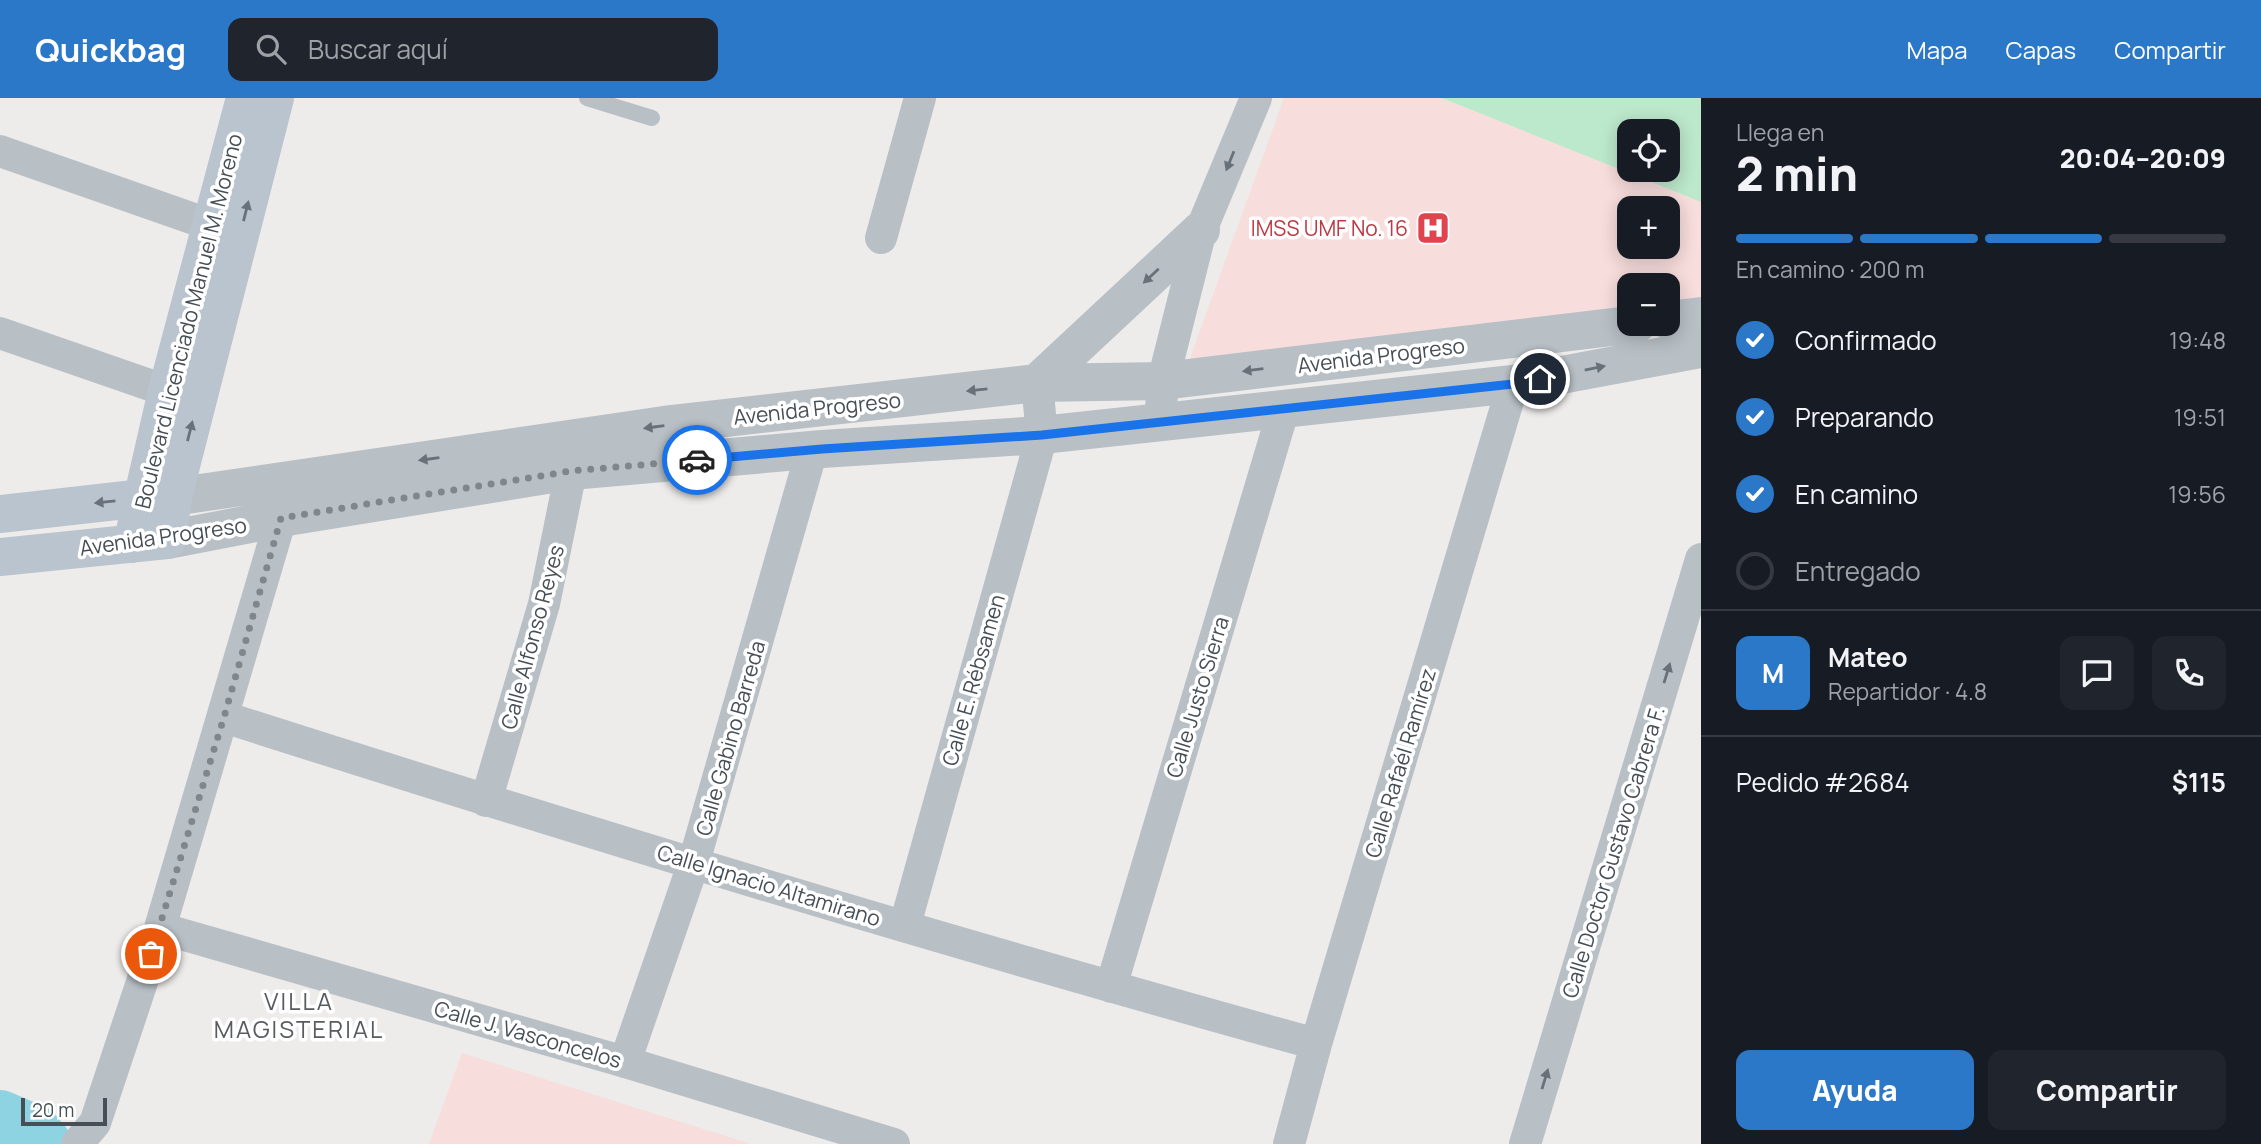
<!DOCTYPE html>
<html lang="es">
<head>
<meta charset="utf-8">
<style>
	:root { --surface:#171b24; --page:#20242c; --text:#f1f3f6; --muted:#9ea1a6; --line:#363941; --accent:#2b77c8 }
	body { margin:0; font-family:Manrope,sans-serif; background:var(--page); color:var(--text); height:100vh; display:flex; flex-direction:column; font-size:26px; white-space:nowrap }
	* { box-sizing:border-box; margin:0 }
	p { font-size:23px; color:var(--muted) }
	.icon { flex:none; width:38px; height:38px; fill:none; stroke:currentColor; stroke-width:2; stroke-linecap:round; stroke-linejoin:round }
	.map { position:relative; flex:1; overflow:hidden }
	.side { display:flex; flex-direction:column; background:var(--surface); width:560px }
	.side>* { flex:none }
	.buttons { position:absolute; left:1617px; top:21px; display:grid; gap:14px }
	.buttons a { display:grid; place-items:center; width:63px; height:63px; border-radius:14px; background:var(--surface); box-shadow:0 4px 18px #0003; font-size:35px }
	.scale { position:absolute; left:21px; bottom:18px; width:86px; box-sizing:border-box; padding-left:7px; border:4px solid #464f56; border-top:0; font-size:19px; line-height:24px; white-space:nowrap; color:#464f56; -webkit-text-stroke:5px #fff; paint-order:stroke }
	.pin { position:absolute; display:grid; place-items:center; width:60px; height:60px; color:#fff; margin:-30px; border:4px solid #fff; border-radius:50%; box-shadow:0 2px 7px #0007 }
	.courier { position:absolute; display:grid; place-items:center; width:70px; height:70px; margin:-35px; border:5px solid #1a73e8; border-radius:50%; background:#fff; color:#222; box-shadow:0 2px 9px #0007 }
	.summary em { font-style:normal; font-weight:800 }
	.summary div { display:flex; flex-direction:column-reverse }
	.summary { display:flex; align-items:center; justify-content:space-between; height:119px; padding:0 35px }
	h1 { font-size:46px; font-weight:800; line-height:52px }
	.bar { display:grid; grid-template-columns:repeat(4,1fr); gap:10px 7px; align-content:center; height:84px; padding:0 35px }
	.bar i { height:9px; border-radius:5px; background:var(--line) }
	.bar .current { background:var(--accent) }
	.bar p { grid-column:span 4 }
	.line { display:flex; align-items:center; gap:18px; padding:0 35px; border-top:2px solid var(--line) }
	.line div { flex:1 }
	.round { display:grid; place-items:center; flex:none; width:74px; height:74px; border-radius:14px; background:var(--page) }
	ol { padding:0 35px; list-style:none }
	li { display:flex; align-items:center; gap:21px; height:77px }
	li p { margin-inline-start:auto }
	li .icon { padding:7px; border-radius:50%; background:var(--accent); color:#fff; stroke-width:4 }
	li:last-child { color:var(--muted) }
	li i { width:38px; height:38px; border:4px solid var(--line); border-radius:50% }
	.cta { display:flex; gap:14px; margin-top:auto; padding:14px 35px }
	.cta a { flex:1; height:80px; border-radius:14px; background:var(--accent); color:#fff; font-size:28px; font-weight:800; line-height:80px; text-align:center }
	.cta a+a { background:var(--page); color:var(--text) }
	header { display:flex; align-items:center; gap:42px; box-sizing:border-box; height:98px; padding:0 35px; background:var(--accent); color:#fff }
	header strong { font-size:33px }
	nav { display:flex; gap:38px; margin-inline-start:auto; font-size:24px }
	.search { width:490px; height:63px; background:var(--page); display:flex; align-items:center; gap:18px; box-sizing:border-box; padding:0 24px; border-radius:14px; color:var(--muted); font-size:26px }
	main { display:flex; flex:1; min-height:0 }
	.map>svg:first-child { display:block }
</style>
</head>
<body>
<header>
<strong>Quickbag</strong>
<div class="search"><svg class="icon" aria-label="search" viewBox="0 0 24 24"><circle cx="10" cy="10" r="6"/><path d="M15 15l6 6"/></svg>Buscar aquí</div>
<nav><a>Mapa</a><a>Capas</a><a>Compartir</a></nav>
</header>
<main>
<div class="map">
<svg width="1701" height="1046" viewBox="0 0 1701 1046">
	<rect width="100%" height="100%" fill="#eeebeb"/>
	<path fill="#f7dddc" fill-rule="evenodd" d="M 1284,0 L 1442,0 L 1701,104 L 1701,212 L 1668,216 L 1668,187 L 1629,187 L 1629,221 L 1184,277 ZM 1629,110 L 1668,110 L 1668,149 L 1629,149 Z
		M 462,955 L 751,1046 L 429,1046 Z"/>
	<path fill="#bce8cb" fill-rule="evenodd" d="M 1442,0 L 1701,0 L 1701,104 ZM 1629,33 L 1668,33 L 1668,72 L 1629,72 Z"/>
	<g fill="none" stroke-linecap="round" stroke-linejoin="round">
		<path stroke="#8ed3e1" stroke-width="52" d="M 0,1018 L 35,1033 L 46,1046"/>
		<path stroke="#b8c0c6" stroke-width="16" d="M 587,0 L 652,20"/>
		<path stroke="#b8c0c6" stroke-width="32" d="M 0,53 L 211,127
			M 881,140 L 920,0
			M 0,235 L 167,293
			M 1160,324 L 1163,283 L 1201,132 L 1256,0
			M 224,619 C 586,735 950,845 1316,946
			M 486,703 L 544,506 L 571,373
			M 905,827 L 1042,337 L 1037,285
			M 160,830 L 625,964 L 894,1046
			M 1111,889 L 1284,310
			M 625,964 L 694,764 L 812,352
			M 77,1046 L 95,1025 L 160,830 L 281,420
			M 1289,1046 L 1316,946 L 1513,286
			M 1525,1046 L 1701,461"/>
		<path stroke="#b8c0c6" stroke-width="38" d="M 1668,222 L 1701,218
			M 1037,285 L 1201,132
			M 173,399 L 664,327 L 1037,285 L 1163,283 L 1637,226
			M 167,442 L 281,420 L 571,373 L 822,351 L 1042,337 L 1513,286 L 1701,251"/>
		<path stroke="#bac4ce" stroke-width="38" d="M 0,416 L 143,400 L 167,399
			M 132,446 L 167,293 L 245,0
			M 0,459 L 167,442 L 173,399 L 275,0"/>
	</g>
	<defs><path id="oneway-solid" d="M-6-.8H1V-3.2L6.5 0L1 3.2V.8H-6Z" transform="scale(1.75)"/></defs>
	<g fill="#687178">
		<use href="#oneway-solid" transform="translate(1230 63) rotate(112)"/>
		<use href="#oneway-solid" transform="translate(1151 178) rotate(137)"/>
		<use href="#oneway-solid" transform="translate(1595 270) rotate(-11)"/>
		<use href="#oneway-solid" transform="translate(1253 272) rotate(173)"/>
		<use href="#oneway-solid" transform="translate(977 292) rotate(174)"/>
		<use href="#oneway-solid" transform="translate(654 329) rotate(172)"/>
		<use href="#oneway-solid" transform="translate(429 361) rotate(172)"/>
		<use href="#oneway-solid" transform="translate(1667 575) rotate(-73)"/>
		<use href="#oneway-solid" transform="translate(1545 981) rotate(-73)"/>
	</g>
	<g fill="#69727a">
		<use href="#oneway-solid" transform="translate(246 113) rotate(-76)"/>
		<use href="#oneway-solid" transform="translate(190 333) rotate(-76)"/>
		<use href="#oneway-solid" transform="translate(105 404) rotate(174)"/>
	</g>
	<g fill="none" stroke-linecap="round" stroke-linejoin="round">
		<path stroke="#81868a" stroke-width="7" stroke-dasharray="0 12.6" d="M 151,856 L 224,619 L 281,420 L 571,373 L 697,362"/>
		<path stroke="#1a73e8" stroke-width="9" d="M 697,362 L 822,351 L 1042,337 L 1513,286 L 1540,281"/>
	</g>
	<defs>
		<symbol id="hospital-square" viewBox="-11 -11 22 22"><rect x="-9" y="-9" width="18" height="18" rx="4" fill="#e0444e" stroke="#fff"/><path d="M-5-5h3v3.5h4V-5h3V5h-3V1.5h-4V5h-3Z" fill="#fff"/></symbol>
	</defs>
	<g fill-rule="evenodd">
		<use href="#hospital-square" x="1414" y="111" width="38" height="38"/>
	</g>
	<g text-anchor="middle" dominant-baseline="central" stroke-width="7" stroke-linejoin="round" paint-order="stroke">
		<g font-size="21" fill="#be3a42" stroke="#fff" text-anchor="end">
			<text x="1408" y="130">IMSS UMF No. 16</text>
		</g>
		<g font-size="21" fill="#464f56" stroke="#fff">
			<text transform="translate(188 223) rotate(-76)">Boulevard Licenciado Manuel M. Moreno</text>
			<text transform="translate(1381 257) rotate(-7)">Avenida Progreso</text>
			<text transform="translate(817 310) rotate(-6)">Avenida Progreso</text>
			<text transform="translate(163 438) rotate(-8)">Avenida Progreso</text>
			<text transform="translate(532 539) rotate(-75)">Calle Alfonso Reyes</text>
			<text transform="translate(973 582) rotate(-74)">Calle E. Rébsamen</text>
			<text transform="translate(1197 599) rotate(-73)">Calle Justo Sierra</text>
			<text transform="translate(730 640) rotate(-74)">Calle Gabino Barreda</text>
			<text transform="translate(1400 665) rotate(-73)">Calle Rafaél Ramírez</text>
			<text transform="translate(1613 754) rotate(-73)">Calle Doctor Gustavo Cabrera F.</text>
			<text transform="translate(769 787) rotate(17)">Calle Ignacio Altamirano</text>
			<text transform="translate(528 936) rotate(16)">Calle J. Vasconcelos</text>
		</g>
		<g font-size="24" letter-spacing="2" fill="#595c5f" stroke="#fff">
			<text x="299" y="902">VILLA<tspan x="299" dy="28">MAGISTERIAL</tspan></text>
		</g>
	</g>
</svg>
<div class="buttons">
<a><svg class="icon" aria-label="locate" viewBox="0 0 24 24"><circle cx="12" cy="12" r="6"/><path d="M12 2v4M12 18v4M2 12h4M18 12h4"/></svg></a>
<a>+</a>
<a>−</a>
</div>
<div class="scale">20 m</div>
<div class="pin" style="left:151px;top:856px;background:#ea580c"><svg class="icon" aria-label="bag" viewBox="0 0 24 24"><path d="M5 8h14l-1 12H6zM9 8a3 3 0 0 1 6 0"/></svg></div>
<div class="pin" style="left:1540px;top:281px;background:#1f2937"><svg class="icon" aria-label="home" viewBox="0 0 24 24"><path d="M3 11l9-7 9 7M6 9v11h12V9"/></svg></div>
<div class="courier" style="left:697px;top:362px"><svg class="icon" aria-label="car" viewBox="0 0 24 24"><path d="M5 17H2v-5l4-1 3-4h7l3 4 3 1v5h-3M9 17h6M6 11h13"/><circle cx="7" cy="17" r="2"/><circle cx="17" cy="17" r="2"/></svg></div>
</div>
<section class="side">
<div class="summary"><div><h1>2 min</h1><p>Llega en</p></div><em>20:04–20:09</em></div>
<div class="bar"><i class="current"></i><i class="current"></i><i class="current"></i><i></i><p>En camino · 200 m</p></div>
<ol>
<li><svg class="icon" aria-label="check" viewBox="0 0 24 24"><path d="M5 12l5 5 9-10"/></svg>Confirmado<p>19:48</p></li>
<li><svg class="icon" aria-label="check" viewBox="0 0 24 24"><path d="M5 12l5 5 9-10"/></svg>Preparando<p>19:51</p></li>
<li><svg class="icon" aria-label="check" viewBox="0 0 24 24"><path d="M5 12l5 5 9-10"/></svg>En camino<p>19:56</p></li>
<li><i></i>Entregado</li>
</ol>
<div class="line" style="height:126px"><b class="round" style="background:var(--accent);color:#fff">M</b><div><b>Mateo</b><p>Repartidor · 4.8</p></div><a class="round"><svg class="icon" aria-label="chat" viewBox="0 0 24 24"><path d="M4 5h16v11H9l-5 4z"/></svg></a><a class="round"><svg class="icon" aria-label="phone" viewBox="0 0 24 24"><path d="M5 4h4l2 5-3 2q2 4 5 5l2-3 5 2v4C11 20 4 13 5 4z"/></svg></a></div>
<div class="line" style="height:91px"><div>Pedido #2684</div><b>$115</b></div>
<div class="cta"><a>Ayuda</a><a>Compartir</a></div>
</section>
</main>
</body>
</html>
